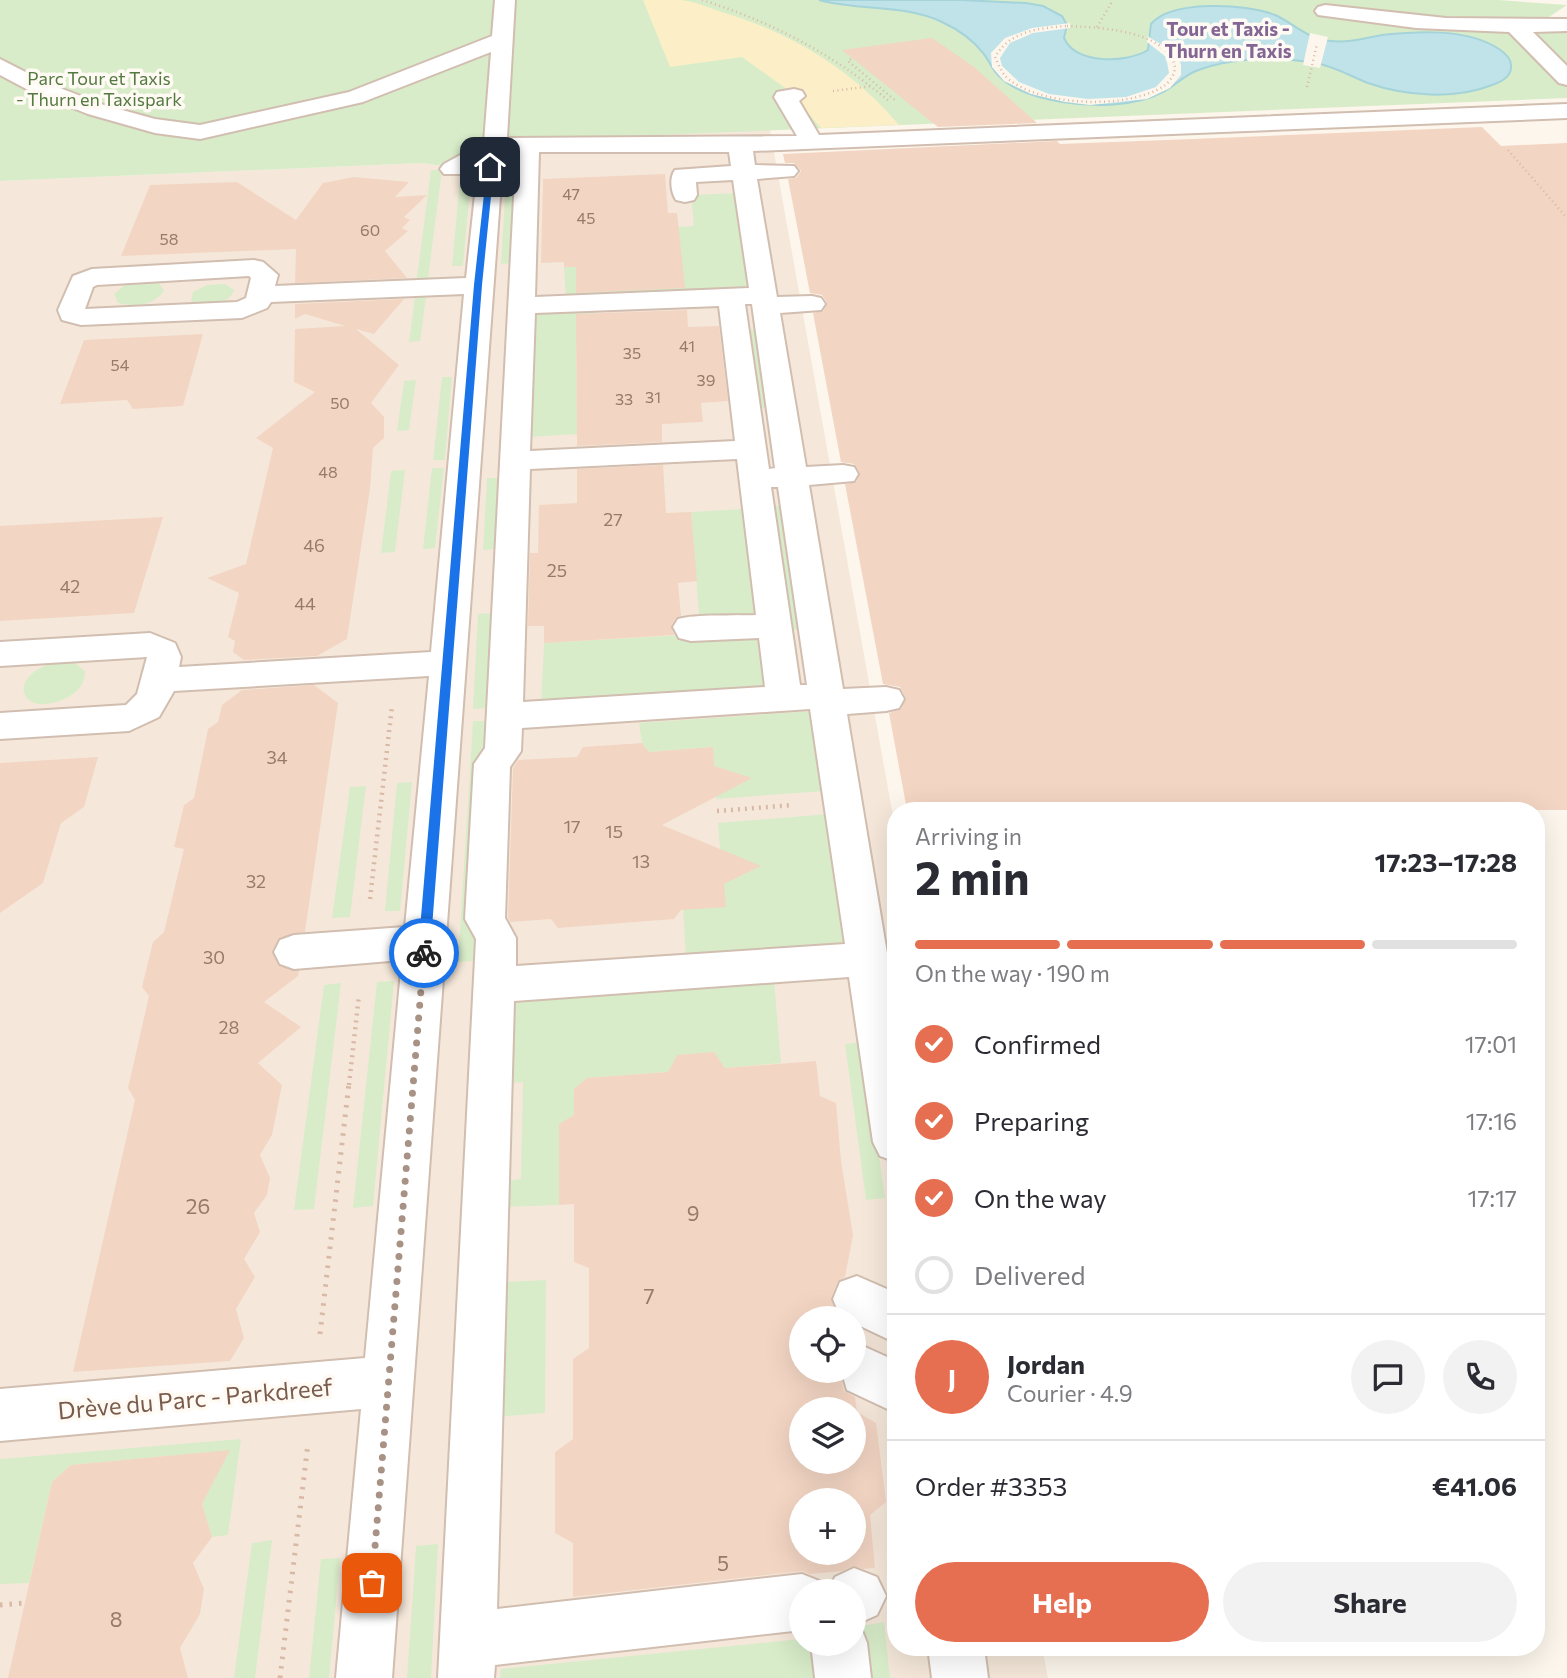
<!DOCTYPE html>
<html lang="en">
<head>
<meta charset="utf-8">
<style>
	:root { --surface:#fff; --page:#f2f2f3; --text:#2b2b33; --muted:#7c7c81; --line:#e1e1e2; --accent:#e76f51 }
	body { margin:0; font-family:Commissioner,sans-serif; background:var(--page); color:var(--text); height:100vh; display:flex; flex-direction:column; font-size:26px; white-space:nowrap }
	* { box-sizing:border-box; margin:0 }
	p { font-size:23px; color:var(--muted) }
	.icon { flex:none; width:38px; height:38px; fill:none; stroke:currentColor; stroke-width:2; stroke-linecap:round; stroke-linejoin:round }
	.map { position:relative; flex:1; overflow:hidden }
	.sheet { position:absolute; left:887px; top:802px; width:658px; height:854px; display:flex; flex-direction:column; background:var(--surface); border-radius:28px; box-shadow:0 7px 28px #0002 }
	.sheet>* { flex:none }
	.tools { position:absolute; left:789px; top:1306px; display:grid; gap:14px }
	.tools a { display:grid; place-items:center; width:77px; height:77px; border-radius:50%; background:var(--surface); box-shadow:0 7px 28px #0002; font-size:35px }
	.pin { position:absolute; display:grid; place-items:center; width:60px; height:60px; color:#fff; margin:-30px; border-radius:14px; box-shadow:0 4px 10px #0006 }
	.courier { position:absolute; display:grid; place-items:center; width:70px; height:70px; margin:-35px; border:5px solid #1a73e8; border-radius:50%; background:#fff; color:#222; box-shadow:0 2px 9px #0007 }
	.head em { font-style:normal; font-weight:700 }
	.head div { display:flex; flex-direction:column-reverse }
	.head { display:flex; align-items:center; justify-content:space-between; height:119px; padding:0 28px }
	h1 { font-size:46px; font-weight:700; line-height:52px }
	.bar { display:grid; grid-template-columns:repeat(4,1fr); gap:10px 7px; align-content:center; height:84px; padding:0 28px }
	.bar i { height:9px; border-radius:5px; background:var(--line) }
	.bar .selected { background:var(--accent) }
	.bar p { grid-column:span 4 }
	.line { display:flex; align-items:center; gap:18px; padding:0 28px; border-top:2px solid var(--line) }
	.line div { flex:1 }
	.round { display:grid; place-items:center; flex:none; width:74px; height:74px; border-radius:37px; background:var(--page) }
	ol { padding:0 28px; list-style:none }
	li { display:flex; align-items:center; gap:21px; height:77px }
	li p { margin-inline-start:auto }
	li .icon { padding:7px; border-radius:50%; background:var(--accent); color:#fff; stroke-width:4 }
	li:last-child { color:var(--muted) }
	li i { width:38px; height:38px; border:4px solid var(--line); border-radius:50% }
	.cta { display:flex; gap:14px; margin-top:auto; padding:14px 28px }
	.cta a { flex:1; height:80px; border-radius:42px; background:var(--accent); color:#fff; font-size:28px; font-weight:700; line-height:80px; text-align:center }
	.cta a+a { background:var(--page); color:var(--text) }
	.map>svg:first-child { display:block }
</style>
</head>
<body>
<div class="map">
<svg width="1567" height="1678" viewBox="0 0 1567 1678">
	<rect width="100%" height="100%" fill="#fdf6ec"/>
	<path fill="#f5e8da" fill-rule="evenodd" d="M 770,130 L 896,833 L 896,1647 L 1042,1647 L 1048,1678 L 0,1678 L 0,181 L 423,163 L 462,169 L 510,141 ZM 802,1318 L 854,1318 L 854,1370 L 802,1370 ZM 802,1409 L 854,1409 L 854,1461 L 802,1461 ZM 802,1500 L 854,1500 L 854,1552 L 802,1552 ZM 802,1591 L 854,1591 L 854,1643 L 802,1643 Z"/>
	<path fill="#d8ecc9" d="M 0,0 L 1498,0 L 1567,5 L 1546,19 L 1559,32 L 1567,32 L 1567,98 L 510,141 L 464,169 L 472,168 L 463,266 L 452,266 L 461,169 L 423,163 L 0,181 Z
		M 517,166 L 512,263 L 501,264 L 507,167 Z
		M 431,170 L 442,170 L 428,278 L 417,278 Z
		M 739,193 L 753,289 L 566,297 L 564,267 L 663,262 L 681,256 L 678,227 L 694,226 L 691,195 Z
		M 134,281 L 159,283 L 164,291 C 154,306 134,307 118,303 L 114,294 L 125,285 Z
		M 225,284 L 234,290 C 229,306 204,309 191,301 L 193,292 L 207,285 Z
		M 415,297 L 426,297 L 420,341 L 409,342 Z
		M 595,309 L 597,349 L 576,350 L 577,434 L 528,437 L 533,312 Z
		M 748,330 L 759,330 L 770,408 L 759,409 Z
		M 442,377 L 452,377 L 445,460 L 433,460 Z
		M 416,380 L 409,430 L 397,431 L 404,381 Z
		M 432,468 L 444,468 L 435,548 L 423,549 Z
		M 405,470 L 395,552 L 381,553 L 391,471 Z
		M 487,478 L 500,478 L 496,549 L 483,550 Z
		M 773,506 L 783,506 L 802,629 L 790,630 Z
		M 743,509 L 757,622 L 700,626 L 691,512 Z
		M 492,613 L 487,708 L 473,709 L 478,614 Z
		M 756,631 L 764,690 L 541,704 L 544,643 Z
		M 71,660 L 85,671 C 85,683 79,691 68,697 C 17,724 0,667 71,660 Z
		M 814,711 L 825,791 L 716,799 L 726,770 L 714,766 L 712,747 L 649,752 L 642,743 L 639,723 Z
		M 473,721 L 486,721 L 473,961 L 458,962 Z
		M 412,782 L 400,911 L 385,911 L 397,783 Z
		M 366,786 L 350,917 L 332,918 L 350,787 Z
		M 829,814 L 848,943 L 686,956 L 683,910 L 720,849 L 718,823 Z
		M 394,981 L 373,1206 L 353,1208 L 377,982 Z
		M 774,981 L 781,1063 L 725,1068 L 714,1053 L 678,1055 L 668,1072 L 587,1078 L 574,1089 L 574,1115 L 559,1125 L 559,1205 L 504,1207 L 506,1181 L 521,1179 L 523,1082 L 511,1083 L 514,1003 Z
		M 341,983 L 314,1209 L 294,1210 L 324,985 Z
		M 862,1042 L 885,1198 L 866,1200 L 845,1044 Z
		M 546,1280 L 545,1413 L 497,1417 L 502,1282 Z
		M 241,1439 L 228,1535 L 212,1537 L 202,1504 L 212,1452 L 71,1465 L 52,1482 L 29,1583 L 0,1584 L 0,1459 Z
		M 272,1540 L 255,1678 L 234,1678 L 252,1543 Z
		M 438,1544 L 431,1678 L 407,1678 L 416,1546 Z
		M 340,1558 L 329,1678 L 309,1678 L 321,1559 Z
		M 884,1622 L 890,1678 L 866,1678 L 861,1626 Z
		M 801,1639 L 802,1643 L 817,1643 L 820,1678 L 500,1678 L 501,1669 Z"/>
	<path fill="#fcefc7" d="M 643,0 C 655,0 668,0 681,0 C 694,1 709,8 722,12 C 791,33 852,69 899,125 L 821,128 L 788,90 L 742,57 L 670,67 Z"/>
	<path fill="#bfe3e8" stroke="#a5d3da" stroke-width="2" d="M 819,0 L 961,0 L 1026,3 L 1043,6 L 1062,16 L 1067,25 L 1064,38 C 1075,65 1127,63 1148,50 L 1151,24 C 1171,0 1245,3 1275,15 C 1295,24 1307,39 1331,41 C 1348,43 1365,38 1382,35 C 1418,31 1467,28 1499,49 C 1505,53 1512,59 1511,67 C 1511,77 1501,82 1492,85 C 1455,100 1405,96 1368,83 C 1350,76 1334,66 1315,63 C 1276,57 1233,57 1196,71 C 1183,76 1175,86 1163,92 C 1134,107 1093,107 1062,102 C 1040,98 1015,92 999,76 C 992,70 989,60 983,53 C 973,40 957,29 942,22 C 904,4 859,11 819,0 Z"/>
	<path fill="#fdf6ec" d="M 1070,23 L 1070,28 L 1033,33 L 1010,43 L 1000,58 L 1002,66 L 1019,82 L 1049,94 L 1088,99 L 1126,97 L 1156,87 L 1169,73 L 1166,57 L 1147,42 L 1147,36 L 1174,52 L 1181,64 L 1181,75 L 1170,88 L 1147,99 L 1090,105 L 1065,102 L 1031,94 L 1004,81 L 992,67 L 991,53 L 1005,38 L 1032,28 Z
		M 1310,33 L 1328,37 L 1320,68 L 1303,65 Z"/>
	<path fill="#f3d5c3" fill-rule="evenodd" d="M 932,38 L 974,67 L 1037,123 L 938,127 L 842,50 Z
		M 1482,127 L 1501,146 L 1567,143 L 1567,810 L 907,810 L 889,713 L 901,709 L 906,698 L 900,687 L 883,684 L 845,484 L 856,482 L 860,473 L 854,464 L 841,462 L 813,313 L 823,311 L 827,303 L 822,295 L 810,293 L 788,179 L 796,178 L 801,171 L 794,163 L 785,163 L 783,154 L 1057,141 L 1060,144 L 1193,139 Z
		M 665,174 L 668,213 L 677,213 L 685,288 L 576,293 L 576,267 L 564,267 L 564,262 L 541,263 L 543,179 Z
		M 354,177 L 409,182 L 395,197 L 427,195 L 404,217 L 410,220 L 402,228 L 408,231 L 385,251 L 407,278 L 295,283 L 296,249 L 121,256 L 150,185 L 237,182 L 296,220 L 323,183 Z
		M 404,299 L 374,334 L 356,329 L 399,365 L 371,403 L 384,417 L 384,438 L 373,448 L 370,489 L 347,639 L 317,656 L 244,660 L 233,652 L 235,641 L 228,637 L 239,593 L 207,578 L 246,564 L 273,448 L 256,438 L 315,392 L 294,382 L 295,329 L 345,326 L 305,314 L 295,319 L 295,304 Z
		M 687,310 L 688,327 L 719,326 L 728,401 L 701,403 L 703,422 L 662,424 L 662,442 L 577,446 L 576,314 Z
		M 203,334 L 183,406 L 133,409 L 127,400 L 60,404 L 84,340 Z
		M 663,465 L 666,513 L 691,512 L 697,581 L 678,583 L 681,616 L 676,618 L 671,626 L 674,635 L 544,643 L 544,626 L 528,626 L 530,553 L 538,553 L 539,505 L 577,503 L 577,469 Z
		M 163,517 L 134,613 L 0,621 L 0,526 Z
		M 314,685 L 338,703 L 305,932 L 279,938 L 272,951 L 279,966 L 299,971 L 298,976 L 264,1002 L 301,1027 L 258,1063 L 282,1085 L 272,1135 L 260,1155 L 270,1178 L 267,1195 L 254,1213 L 260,1232 L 244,1259 L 255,1277 L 236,1309 L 244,1338 L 230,1361 L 73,1372 L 135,1100 L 128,1088 L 149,996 L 142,987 L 153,942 L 164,932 L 184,849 L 174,847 L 184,805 L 194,798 L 208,729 L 218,722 L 222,705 L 242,690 Z
		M 642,743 L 649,752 L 713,747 L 714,766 L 752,778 L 662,825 L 761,866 L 724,884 L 726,907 L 681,910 L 674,919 L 558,928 L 551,919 L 510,922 L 508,917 L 513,768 L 518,760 L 577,757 L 583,747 Z
		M 98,757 L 84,807 L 61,823 L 43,883 L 0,913 L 0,763 Z
		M 714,1052 L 725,1068 L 816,1061 L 820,1096 L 836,1103 L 841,1161 L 853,1235 L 845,1277 L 838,1281 L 831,1298 L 838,1318 L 802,1318 L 802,1370 L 839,1370 L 844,1391 L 855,1397 L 857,1412 L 876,1423 L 886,1502 L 870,1515 L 875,1568 L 863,1569 L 853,1566 L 842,1571 L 810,1574 L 802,1571 L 573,1597 L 573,1543 L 555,1533 L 555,1452 L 573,1439 L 573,1359 L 589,1348 L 589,1268 L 574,1262 L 574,1204 L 559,1205 L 559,1124 L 574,1115 L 574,1089 L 587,1078 L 668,1072 L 677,1055 ZM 802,1409 L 854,1409 L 854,1461 L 802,1461 ZM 802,1500 L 854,1500 L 854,1552 L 802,1552 Z
		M 230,1450 L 202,1504 L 212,1537 L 193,1563 L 204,1589 L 200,1614 L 180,1648 L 188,1678 L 8,1678 L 52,1482 L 71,1465 Z"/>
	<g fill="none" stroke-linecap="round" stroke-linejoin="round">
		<defs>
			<path id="minor" d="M 495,0 L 515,0 L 507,138 L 797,136 L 774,97 L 777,92 L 794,89 L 802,91 L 805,96 L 799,101 L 819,135 L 1567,104 L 1567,118 L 753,151 L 755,165 L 794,166 L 798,171 L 794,176 L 757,179 L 777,297 L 812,296 L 821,298 L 825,304 L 821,310 L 780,313 L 806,467 L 843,465 L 854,467 L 858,474 L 854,481 L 809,485 L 843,689 L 886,687 L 899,690 L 904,699 L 899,708 L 886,711 L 847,714 L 896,1007 L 896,1162 L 880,1156 L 873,1142 L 849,977 L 514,1001 L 497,1609 L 802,1574 L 822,1582 L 825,1591 L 802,1591 L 802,1630 L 495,1665 L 494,1678 L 438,1678 L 476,939 L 465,919 L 474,764 L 485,748 L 516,159 L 502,170 L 392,1678 L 336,1678 L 361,1409 L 0,1441 L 0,1389 L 365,1358 L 402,960 L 294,969 L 280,964 L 274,952 L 280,940 L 294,935 L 405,927 L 429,676 L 174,691 L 159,717 L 129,731 L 0,739 L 0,713 L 126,705 L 137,694 L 147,657 L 0,666 L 0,642 L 150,633 L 175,643 L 181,657 L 179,667 L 431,652 L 464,294 L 271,302 L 267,308 L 242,318 L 81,325 L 62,320 L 58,310 L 73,276 L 92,269 L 254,260 L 263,262 L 278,275 L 275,286 L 466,278 L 478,167 L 481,162 L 460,174 L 444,174 L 440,169 L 444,164 L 484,142 L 491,52 L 363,102 L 200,139 L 155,133 L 88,114 L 32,92 L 0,75 L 0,59 L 47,83 L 104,105 L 155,119 L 200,125 L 349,92 L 492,36 ZM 539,152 L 729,152 L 731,166 L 675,170 C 669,178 671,192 676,200 L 685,202 L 694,200 L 697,195 L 696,182 L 733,180 L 749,288 L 535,297 ZM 249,276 L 251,278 L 246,298 L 237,302 L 85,309 L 93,287 L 97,285 ZM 745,304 L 752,304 L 775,468 L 769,469 ZM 719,306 L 735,441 L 530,451 L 535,313 ZM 737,459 L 756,615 C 735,616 695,614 678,619 L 673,627 L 679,638 L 691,641 L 759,638 L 765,687 L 523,702 L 530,469 ZM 771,487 L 778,487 L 807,685 L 800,685 ZM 810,709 L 845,944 L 516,966 L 516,938 L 505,918 L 510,767 L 521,751 L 522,728 Z
				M 1325,5 L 1446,18 L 1567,19 L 1567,31 L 1533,32 L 1567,66 L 1567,85 L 1559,83 L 1509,32 L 1416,28 L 1318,15 L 1315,11 L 1318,7 Z
				M 857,1276 L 896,1293 L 896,1343 L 854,1323 L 854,1318 L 840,1316 L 833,1299 L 840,1282 Z
				M 865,1347 L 896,1361 L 896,1413 L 847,1390 L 841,1370 L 854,1370 L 854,1351 Z
				M 854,1568 L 877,1577 L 886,1596 L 877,1615 L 859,1623 L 867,1643 L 871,1678 L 815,1678 L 811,1643 L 854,1643 L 854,1591 L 829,1591 L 835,1577 Z
				M 928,1647 L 984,1647 L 988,1678 L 932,1678 Z"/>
		</defs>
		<use href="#minor" stroke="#d1beb0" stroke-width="4"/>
		<path stroke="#d9b8a5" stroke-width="2.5" stroke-dasharray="1 3.5" stroke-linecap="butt" d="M 702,0 C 772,22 833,54 890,102
			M 1067,26 C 1096,27 1162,30 1174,63 C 1177,71 1171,81 1164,86 C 1127,110 1037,107 1005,76 C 1001,71 998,63 995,57 C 1010,31 1039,28 1067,26 Z
			M 1097,27 L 1113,0
			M 851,59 L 848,61 L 896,101
			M 1307,87 L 1317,44
			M 833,91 L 872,86
			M 1508,150 L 1567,218"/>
		<path stroke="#d9b8a5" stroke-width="4.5" stroke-dasharray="2 5" stroke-linecap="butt" d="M 717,811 L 793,805
			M 370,899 L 392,706
			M 349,1085 L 359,995"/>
		<path stroke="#d9b8a5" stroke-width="5" stroke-dasharray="2.5 7" stroke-linecap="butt" d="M 320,1334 L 349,1083
			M 0,1605 L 25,1603
			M 280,1678 L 308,1443"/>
		<use href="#minor" fill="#fff" fill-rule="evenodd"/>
	</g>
	<path fill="#1a73e8" d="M 490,165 L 494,167 L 482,285 L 430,953 L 424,958 L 418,953 L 474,285 L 487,167 Z"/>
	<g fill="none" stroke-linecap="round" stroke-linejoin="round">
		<path stroke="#a89285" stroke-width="7" stroke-dasharray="0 12.6" d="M 372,1583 L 424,953"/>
	</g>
	<g text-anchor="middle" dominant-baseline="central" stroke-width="7" stroke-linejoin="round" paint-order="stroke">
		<g font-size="16" fill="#987a6a">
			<text x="571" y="193">47</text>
			<text x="586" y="217">45</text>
			<text x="370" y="229">60</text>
			<text x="169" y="238">58</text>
			<text x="687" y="345">41</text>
			<text x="632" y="352">35</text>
			<text x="120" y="364">54</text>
			<text x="706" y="379">39</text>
			<text x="653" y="396">31</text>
			<text x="624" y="398">33</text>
			<text x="340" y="402">50</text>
			<text x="328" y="471">48</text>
		</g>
		<g font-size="18" fill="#537a41" stroke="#fffaf3">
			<text x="99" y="78">Parc Tour et Taxis<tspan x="99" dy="21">- Thurn en Taxispark</tspan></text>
		</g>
		<g font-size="18" fill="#987a6a">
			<text x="613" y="519">27</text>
			<text x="314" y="545">46</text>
			<text x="557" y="570">25</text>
			<text x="70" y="586">42</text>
			<text x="305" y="603">44</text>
			<text x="277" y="757">34</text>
			<text x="572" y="826">17</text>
			<text x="614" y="831">15</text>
			<text x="641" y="861">13</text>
			<text x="256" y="881">32</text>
			<text x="214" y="957">30</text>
			<text x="229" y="1027">28</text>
		</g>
		<g font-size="19" font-weight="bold" fill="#846695" stroke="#fffaf3">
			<text x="1228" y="28">Tour et Taxis -<tspan x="1228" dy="22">Thurn en Taxis</tspan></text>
		</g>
		<g font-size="21" fill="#987a6a">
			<text x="198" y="1205">26</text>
			<text x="693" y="1212">9</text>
			<text x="649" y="1295">7</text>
			<text x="723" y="1562">5</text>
			<text x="116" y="1618">8</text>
		</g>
		<g font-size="24" fill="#7a5c4d" stroke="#fffaf3">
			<text transform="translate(195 1398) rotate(-5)">Drève du Parc - Parkdreef</text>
		</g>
	</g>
</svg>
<div class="tools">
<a><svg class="icon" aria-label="locate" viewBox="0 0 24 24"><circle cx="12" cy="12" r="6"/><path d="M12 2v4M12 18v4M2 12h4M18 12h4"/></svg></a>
<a><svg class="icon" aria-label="layers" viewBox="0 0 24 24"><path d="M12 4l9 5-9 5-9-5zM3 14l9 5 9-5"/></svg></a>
<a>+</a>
<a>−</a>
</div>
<div class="pin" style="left:372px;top:1583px;background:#ea580c"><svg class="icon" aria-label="bag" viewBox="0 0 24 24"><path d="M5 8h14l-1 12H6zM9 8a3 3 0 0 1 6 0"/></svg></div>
<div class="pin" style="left:490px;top:167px;background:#1f2937"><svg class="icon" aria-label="home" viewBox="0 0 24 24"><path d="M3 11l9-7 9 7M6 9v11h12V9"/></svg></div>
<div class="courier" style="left:424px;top:953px"><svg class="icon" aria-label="bike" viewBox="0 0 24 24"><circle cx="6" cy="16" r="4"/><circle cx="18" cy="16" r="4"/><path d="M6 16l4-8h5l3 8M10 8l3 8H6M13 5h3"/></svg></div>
<section class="sheet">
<div class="head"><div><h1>2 min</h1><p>Arriving in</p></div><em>17:23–17:28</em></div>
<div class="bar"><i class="selected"></i><i class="selected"></i><i class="selected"></i><i></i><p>On the way · 190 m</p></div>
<ol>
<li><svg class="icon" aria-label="check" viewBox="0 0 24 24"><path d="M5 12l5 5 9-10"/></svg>Confirmed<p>17:01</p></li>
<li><svg class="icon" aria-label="check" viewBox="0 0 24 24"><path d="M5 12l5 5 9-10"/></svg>Preparing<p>17:16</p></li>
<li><svg class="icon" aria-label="check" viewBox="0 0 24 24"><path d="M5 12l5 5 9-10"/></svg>On the way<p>17:17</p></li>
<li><i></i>Delivered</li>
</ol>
<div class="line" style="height:126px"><b class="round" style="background:var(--accent);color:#fff">J</b><div><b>Jordan</b><p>Courier · 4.9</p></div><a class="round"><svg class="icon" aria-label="chat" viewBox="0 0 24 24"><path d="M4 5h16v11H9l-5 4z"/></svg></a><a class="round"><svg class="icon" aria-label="phone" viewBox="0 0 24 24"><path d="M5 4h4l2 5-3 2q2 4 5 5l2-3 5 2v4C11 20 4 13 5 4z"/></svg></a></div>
<div class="line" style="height:91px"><div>Order #3353</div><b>€41.06</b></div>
<div class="cta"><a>Help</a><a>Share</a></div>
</section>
</div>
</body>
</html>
